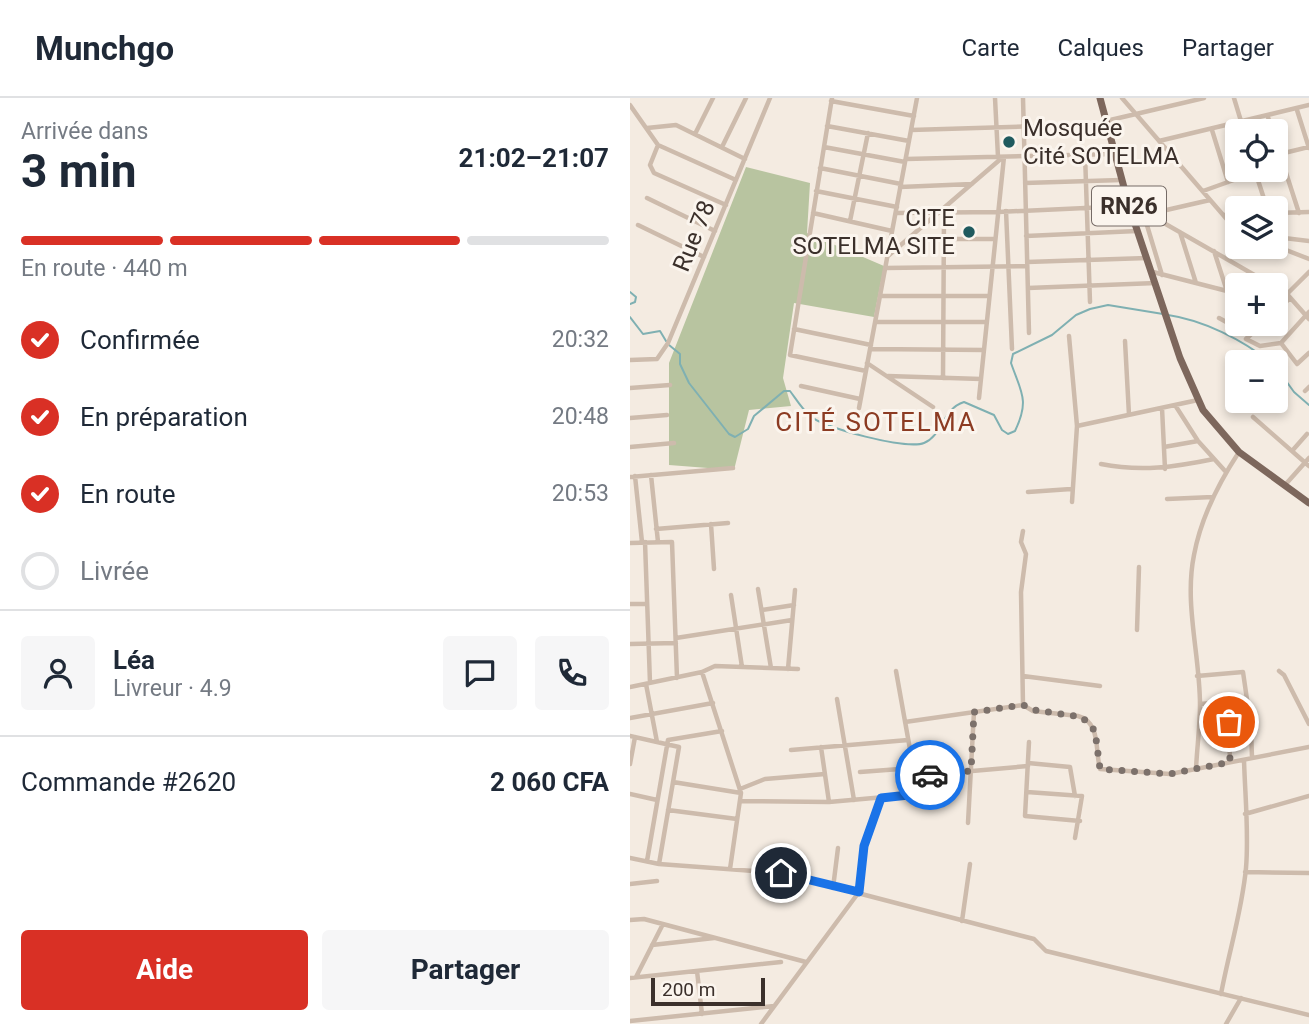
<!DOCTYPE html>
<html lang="fr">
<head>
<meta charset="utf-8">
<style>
	:root { --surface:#fff; --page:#f6f6f7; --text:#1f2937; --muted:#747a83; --line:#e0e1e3; --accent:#d93025 }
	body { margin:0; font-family:Roboto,sans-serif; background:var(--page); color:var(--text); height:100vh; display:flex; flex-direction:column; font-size:26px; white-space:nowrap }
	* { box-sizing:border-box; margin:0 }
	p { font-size:23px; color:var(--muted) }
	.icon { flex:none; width:38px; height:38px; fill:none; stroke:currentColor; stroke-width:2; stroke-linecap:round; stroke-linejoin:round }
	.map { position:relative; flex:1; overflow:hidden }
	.panel { display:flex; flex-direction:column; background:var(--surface); width:630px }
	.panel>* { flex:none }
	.buttons { position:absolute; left:595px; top:21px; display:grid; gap:14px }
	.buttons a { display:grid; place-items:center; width:63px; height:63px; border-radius:7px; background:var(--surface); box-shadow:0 4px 10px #0003; font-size:35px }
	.scale { position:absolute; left:21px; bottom:18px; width:114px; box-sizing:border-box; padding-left:7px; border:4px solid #3b302b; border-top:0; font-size:19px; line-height:24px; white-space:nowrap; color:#3b302b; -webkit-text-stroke:5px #fbf5ee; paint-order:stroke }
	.pin { position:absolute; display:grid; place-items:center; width:60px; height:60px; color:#fff; margin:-30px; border:4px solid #fff; border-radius:50%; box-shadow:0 2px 7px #0007 }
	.courier { position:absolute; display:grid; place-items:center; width:70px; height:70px; margin:-35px; border:5px solid #1a73e8; border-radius:50%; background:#fff; color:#222; box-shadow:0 2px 9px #0007 }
	.headline em { font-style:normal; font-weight:700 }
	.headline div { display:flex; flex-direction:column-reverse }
	.headline { display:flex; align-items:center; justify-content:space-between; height:119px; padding:0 21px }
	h1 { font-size:46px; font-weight:700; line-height:52px }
	.bar { display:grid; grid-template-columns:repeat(4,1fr); gap:10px 7px; align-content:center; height:84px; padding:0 21px }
	.bar i { height:9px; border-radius:5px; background:var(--line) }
	.bar .current { background:var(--accent) }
	.bar p { grid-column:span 4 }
	.line { display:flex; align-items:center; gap:18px; padding:0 21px; border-top:2px solid var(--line) }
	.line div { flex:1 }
	.round { display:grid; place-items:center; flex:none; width:74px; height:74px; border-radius:7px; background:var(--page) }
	ol { padding:0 21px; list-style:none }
	li { display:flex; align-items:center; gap:21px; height:77px }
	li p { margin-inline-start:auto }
	li .icon { padding:7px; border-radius:50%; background:var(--accent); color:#fff; stroke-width:4 }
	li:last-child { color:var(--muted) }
	li i { width:38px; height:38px; border:4px solid var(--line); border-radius:50% }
	.action { display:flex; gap:14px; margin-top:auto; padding:14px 21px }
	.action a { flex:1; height:80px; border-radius:7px; background:var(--accent); color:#fff; font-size:28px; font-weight:700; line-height:80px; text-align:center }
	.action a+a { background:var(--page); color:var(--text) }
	header { display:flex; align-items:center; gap:42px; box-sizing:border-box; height:98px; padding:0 35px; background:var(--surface); border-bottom:2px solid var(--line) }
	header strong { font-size:33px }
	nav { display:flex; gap:38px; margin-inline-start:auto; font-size:24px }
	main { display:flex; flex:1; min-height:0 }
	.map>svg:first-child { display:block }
</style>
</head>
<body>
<header>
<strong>Munchgo</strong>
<nav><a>Carte</a><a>Calques</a><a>Partager</a></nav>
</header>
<main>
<section class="panel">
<div class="headline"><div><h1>3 min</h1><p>Arrivée dans</p></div><em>21:02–21:07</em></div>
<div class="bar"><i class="current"></i><i class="current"></i><i class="current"></i><i></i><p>En route · 440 m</p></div>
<ol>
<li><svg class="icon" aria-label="check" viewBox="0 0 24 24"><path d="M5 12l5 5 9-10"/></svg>Confirmée<p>20:32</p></li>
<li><svg class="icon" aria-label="check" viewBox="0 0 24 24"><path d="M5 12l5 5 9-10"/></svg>En préparation<p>20:48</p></li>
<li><svg class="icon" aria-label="check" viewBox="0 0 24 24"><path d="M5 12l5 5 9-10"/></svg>En route<p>20:53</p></li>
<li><i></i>Livrée</li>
</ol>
<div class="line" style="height:126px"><a class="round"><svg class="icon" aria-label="person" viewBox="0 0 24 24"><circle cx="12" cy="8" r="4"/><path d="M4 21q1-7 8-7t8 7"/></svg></a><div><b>Léa</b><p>Livreur · 4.9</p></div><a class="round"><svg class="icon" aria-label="chat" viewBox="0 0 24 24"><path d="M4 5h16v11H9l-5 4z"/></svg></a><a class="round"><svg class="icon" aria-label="phone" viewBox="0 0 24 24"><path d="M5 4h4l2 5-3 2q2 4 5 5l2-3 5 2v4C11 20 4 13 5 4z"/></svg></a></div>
<div class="line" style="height:91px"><div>Commande #2620</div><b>2 060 CFA</b></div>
<div class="action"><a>Aide</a><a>Partager</a></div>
</section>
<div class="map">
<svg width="679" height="926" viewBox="0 0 679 926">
	<rect width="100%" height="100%" fill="#f4ebe1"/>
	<path fill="#b8c4a0" d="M 116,69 L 180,85 L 177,135 L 254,168 L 244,219 L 164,205 L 153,280 L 161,308 L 119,312 L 104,372 L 39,367 L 39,265 Z"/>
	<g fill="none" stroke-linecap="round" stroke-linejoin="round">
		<path stroke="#7fb0b2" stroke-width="2" d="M 0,194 L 6,199 L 5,204 L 0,206
			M 538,217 C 573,222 613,242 640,264
			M 0,219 L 13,236 L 30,233 L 36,243
			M 39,247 L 50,256 L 50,266 L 59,285 L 99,336 L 105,339 L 118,331 L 124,318 L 154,293 L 160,293 C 166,301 172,311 180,318 C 193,330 277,352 294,345 C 313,337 312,311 334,304 L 364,317 L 372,332 L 378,336 L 385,333 C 400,302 391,294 381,265 L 383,256 L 422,237 L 446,217 L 460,211 L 478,207 L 533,216
			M 646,269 L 664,294 L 679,307"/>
		<path stroke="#cdbbac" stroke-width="4.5" d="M 202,0 L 160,257 L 236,273
			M 365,0 L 368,59
			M 393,0 L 399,235
			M 492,0 L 607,133
			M 604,0 L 614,33
			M 201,3 L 284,18
			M 0,7 L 28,47 L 106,82
			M 667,12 L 679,50
			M 638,19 L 642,33
			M 476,23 L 574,0
			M 197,28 L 279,43
			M 17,30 L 46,27 L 115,61
			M 281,32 L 476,26
			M 582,32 L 598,84
			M 65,36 L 83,0
			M 529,43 L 679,7
			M 646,44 L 669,115
			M 28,47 L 20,67 L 24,75 L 96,107
			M 92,49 L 116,0
			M 194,49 L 275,64
			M 455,56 L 460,204
			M 646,57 L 679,49
			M 276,61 L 485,56
			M 190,70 L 271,86
			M 625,73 L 637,110
			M 395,85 L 491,82
			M 270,89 L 342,86
			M 186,93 L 267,109
			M 573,93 L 626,74
			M 17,100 L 85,133
			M 499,105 L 642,187
			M 376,113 L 382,251
			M 513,114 L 532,177
			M 183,115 L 262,133
			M 266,115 L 368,114 L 498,108
			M 646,115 L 679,114
			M 519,116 L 580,102
			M 594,117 L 607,116
			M 220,123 L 238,35
			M 8,127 L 74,159
			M 550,134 L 566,185
			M 396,138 L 507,133
			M 646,139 L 679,143
			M 279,141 L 365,141
			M 646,148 L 679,161
			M 584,153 L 597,193
			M 258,158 L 373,59
			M 397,164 L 517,160
			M 255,170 L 397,168
			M 523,174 L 597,193 L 607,199
			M 398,190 L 526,185
			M 646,190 L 657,196 L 679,221
			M 657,196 L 679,174
			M 250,198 L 359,198
			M 646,213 L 660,200
			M 589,220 L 620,237
			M 245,224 L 356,224
			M 632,226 L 616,241 L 630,248 L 651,245 L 667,266 L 679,255
			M 164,231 L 241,247
			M 439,238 L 447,328
			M 495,243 L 499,317
			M 651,245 L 679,214
			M 240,251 L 354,252
			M 0,262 L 27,261 L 38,245 L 140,0
			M 237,265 L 303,309
			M 258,278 L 351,281
			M 313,280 L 314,114
			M 171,288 L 230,301
			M 0,290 L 40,287
			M 675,293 L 679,289
			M 349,300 L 374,59
			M 545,307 L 568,343 L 596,374
			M 229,310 L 287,0
			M 532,310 L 535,371
			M 623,319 L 679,368
			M 0,320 L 37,317
			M 0,349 L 44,345
			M 534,349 L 568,343
			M 662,353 L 677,336
			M 471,366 C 511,374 545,369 584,361
			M 21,377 L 28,444
			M 5,378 L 12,444
			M 0,379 L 103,370
			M 655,387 L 679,360
			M 398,394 L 441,391
			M 537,401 L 583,399
			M 442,404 L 447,328 L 568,302
			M 81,426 L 84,471
			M 26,431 L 98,425
			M 393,433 L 391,444 L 396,456 L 391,494 L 393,607
			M 15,444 L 20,585
			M 0,445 L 42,444 L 47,580
			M 128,491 L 141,570
			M 101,497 L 112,569
			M 0,506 L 17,506
			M 132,512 L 164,507
			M 507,532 L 509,469
			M 46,540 L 162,522
			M 0,546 L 46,545
			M 158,571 L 165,492
			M 649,573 L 654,577 L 679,626
			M 72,574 L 111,695 L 100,771
			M 393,578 L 470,588
			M 567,578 L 613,574 L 621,629 L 622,660
			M 16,586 L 27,644
			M 0,589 L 72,574 L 85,568 L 168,571
			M 207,601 L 224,702
			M 598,604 L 600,664
			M 570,606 L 617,602
			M 0,620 L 83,605
			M 275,624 L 393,607 L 403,613 L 448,618 C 471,624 465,653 470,671 L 540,676 L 679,649
			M 0,638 L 49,649 L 29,766
			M 399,644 L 395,718 L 450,723
			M 191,649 L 199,704
			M 161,652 L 278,642
			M 398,665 L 440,669 L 445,698
			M 0,666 L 5,639
			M 566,671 C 567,650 570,628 570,607 C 570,557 554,506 564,457 C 571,419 588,386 609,354
			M 230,674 L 283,670
			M 285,678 L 398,668
			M 43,684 L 111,695
			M 110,691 L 135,681 L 195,676
			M 397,694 L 452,698 L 445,740
			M 0,696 L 27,702
			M 110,703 L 199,704 L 288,696 L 266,573
			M 38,712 L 107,721
			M 615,716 L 679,698
			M 338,725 L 344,614
			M 0,760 L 29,766 L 151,775 L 404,841 L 416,853 L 679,917
			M 17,763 L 38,642 L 92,633
			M 615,774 L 679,775
			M 0,786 L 27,783
			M 203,790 L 208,750
			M 0,822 L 14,821 L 176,864
			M 332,823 L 340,766
			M 22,847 L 84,840
			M 67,873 L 72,916
			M 6,879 L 33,826
			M 0,880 L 151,864
			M 591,896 C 599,853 612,813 616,770 C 619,735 615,697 614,662
			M 0,923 L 144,908
			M 131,926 L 229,794 L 234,748 L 251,700
			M 596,926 L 611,900"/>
		<path stroke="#7d675c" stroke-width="7" d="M 470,0 L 499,108 L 550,260 L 573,312 L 609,354 L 679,405"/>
	</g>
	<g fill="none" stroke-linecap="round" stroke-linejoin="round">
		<path stroke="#7c716b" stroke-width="7" stroke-dasharray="0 12.6" d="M 300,677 L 341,673 L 344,614 L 393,607 L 404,612 L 452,619 L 465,633 L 470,671 L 540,676 L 600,664 L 599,624"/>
		<path stroke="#1a73e8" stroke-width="9" d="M 151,775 L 229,794 L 234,748 L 251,700 L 288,696 L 285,678 L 300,677"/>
	</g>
	<g fill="#1f5a5e" stroke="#fbf5ee" stroke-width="2.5">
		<circle cx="379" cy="44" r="7"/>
		<circle cx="339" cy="134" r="7"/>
	</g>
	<g text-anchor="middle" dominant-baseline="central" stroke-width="6" stroke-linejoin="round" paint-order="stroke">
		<rect fill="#fbf5ee" stroke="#756b66" stroke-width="2" x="462" y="88.5" width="74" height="39" rx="5"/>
		<g font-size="23" font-weight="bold" fill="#3b302b">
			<text x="499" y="108">RN26</text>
		</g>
		<g font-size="24" fill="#3b302b" stroke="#fbf5ee" text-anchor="start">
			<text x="393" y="30">Mosquée<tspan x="393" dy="28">Cité SOTELMA</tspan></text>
			<text x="325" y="120" text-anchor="end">CITE<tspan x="325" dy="28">SOTELMA SITE</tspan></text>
		</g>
		<g font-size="24" fill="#3b302b" stroke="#fbf5ee">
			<text transform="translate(64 138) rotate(-68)">Rue 78</text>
		</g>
		<g font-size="26" letter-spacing="2" fill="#8c3b22" stroke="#fbf5ee">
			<text x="246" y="324">CITÉ SOTELMA</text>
		</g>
	</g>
</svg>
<div class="buttons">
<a><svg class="icon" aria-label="locate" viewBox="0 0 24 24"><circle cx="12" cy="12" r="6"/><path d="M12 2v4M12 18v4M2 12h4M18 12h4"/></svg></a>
<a><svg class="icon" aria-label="layers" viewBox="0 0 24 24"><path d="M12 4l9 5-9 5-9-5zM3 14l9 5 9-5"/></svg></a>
<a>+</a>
<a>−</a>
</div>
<div class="scale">200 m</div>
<div class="pin" style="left:599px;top:624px;background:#ea580c"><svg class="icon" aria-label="bag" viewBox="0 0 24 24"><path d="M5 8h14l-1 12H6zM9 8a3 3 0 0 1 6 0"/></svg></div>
<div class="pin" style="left:151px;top:775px;background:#1f2937"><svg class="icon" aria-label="home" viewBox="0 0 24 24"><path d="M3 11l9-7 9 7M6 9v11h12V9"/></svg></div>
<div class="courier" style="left:300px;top:677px"><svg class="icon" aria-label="car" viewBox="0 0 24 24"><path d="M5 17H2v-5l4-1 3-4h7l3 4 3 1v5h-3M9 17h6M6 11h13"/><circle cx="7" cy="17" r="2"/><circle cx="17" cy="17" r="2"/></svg></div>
</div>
</main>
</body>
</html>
